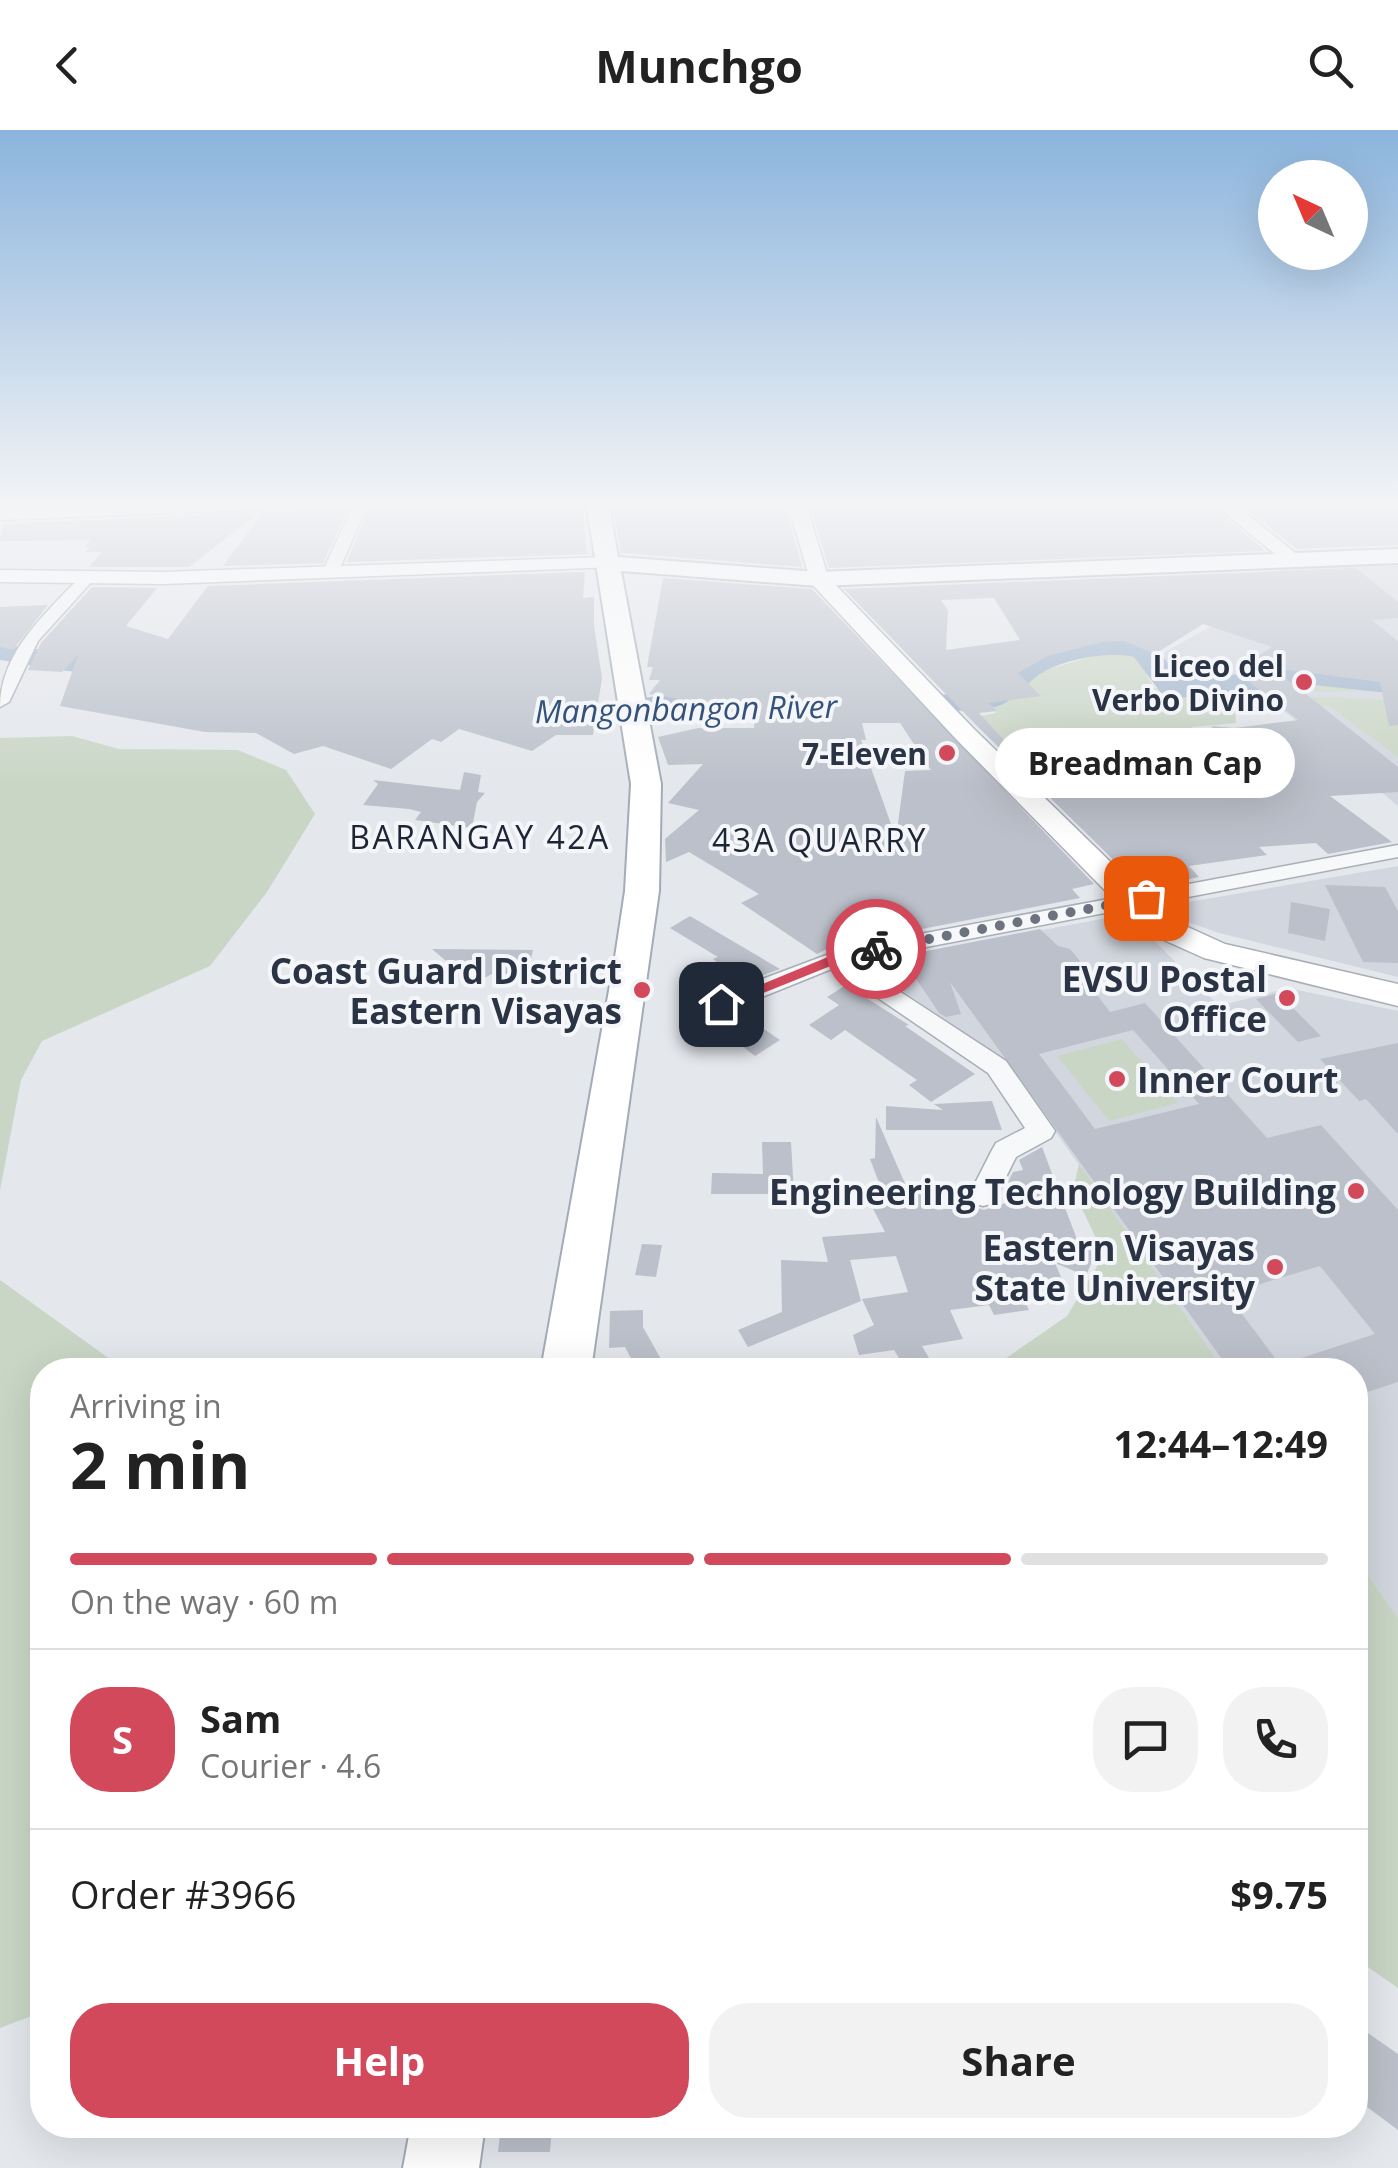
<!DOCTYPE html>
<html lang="en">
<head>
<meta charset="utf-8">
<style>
	:root { --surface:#fff; --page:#f2f2f2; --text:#222; --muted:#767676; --line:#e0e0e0; --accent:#d1495b }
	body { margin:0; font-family:"Open Sans",sans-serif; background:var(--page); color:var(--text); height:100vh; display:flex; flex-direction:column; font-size:38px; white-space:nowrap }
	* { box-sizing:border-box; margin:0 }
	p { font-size:32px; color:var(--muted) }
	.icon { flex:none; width:55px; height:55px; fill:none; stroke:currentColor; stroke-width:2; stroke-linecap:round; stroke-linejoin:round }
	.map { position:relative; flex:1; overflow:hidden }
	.side { position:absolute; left:30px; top:1228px; width:1338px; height:780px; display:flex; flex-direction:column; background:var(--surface); border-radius:40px; box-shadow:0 10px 40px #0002 }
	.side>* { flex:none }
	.needle { width:65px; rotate:316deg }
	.controls { position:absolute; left:1258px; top:30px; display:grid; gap:20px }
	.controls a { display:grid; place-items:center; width:110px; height:110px; border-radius:50%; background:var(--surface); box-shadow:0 10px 40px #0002; font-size:50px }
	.pin { position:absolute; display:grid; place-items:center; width:85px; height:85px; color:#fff; margin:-42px; border-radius:20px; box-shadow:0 5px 15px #0006 }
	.courier { position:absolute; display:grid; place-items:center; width:100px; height:100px; margin:-50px; border:8px solid #d1495b; border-radius:50%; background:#fff; color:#222; box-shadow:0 2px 12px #0007 }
	.bubble { position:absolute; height:70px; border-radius:35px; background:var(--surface); box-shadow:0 10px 40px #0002; font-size:32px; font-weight:700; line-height:70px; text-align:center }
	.headline em { font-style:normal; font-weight:700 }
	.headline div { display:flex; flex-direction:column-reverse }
	.headline { display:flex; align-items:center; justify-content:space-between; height:170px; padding:0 40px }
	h1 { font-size:65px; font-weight:700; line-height:75px }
	.bar { display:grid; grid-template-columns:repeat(4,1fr); gap:15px 10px; align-content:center; height:120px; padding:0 40px }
	.bar i { height:12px; border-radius:8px; background:var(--line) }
	.bar .active { background:var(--accent) }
	.bar p { grid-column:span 4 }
	.line { display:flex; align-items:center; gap:25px; padding:0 40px; border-top:2px solid var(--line) }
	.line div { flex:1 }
	.round { display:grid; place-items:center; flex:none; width:105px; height:105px; border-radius:40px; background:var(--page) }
	.action { display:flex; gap:20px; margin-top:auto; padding:20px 40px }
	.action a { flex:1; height:115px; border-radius:40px; background:var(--accent); color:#fff; font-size:40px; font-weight:700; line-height:115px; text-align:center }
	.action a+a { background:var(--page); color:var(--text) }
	header { display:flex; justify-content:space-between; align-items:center; height:130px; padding:0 40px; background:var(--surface); font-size:45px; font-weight:700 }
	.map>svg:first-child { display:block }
</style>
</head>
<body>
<header><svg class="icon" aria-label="back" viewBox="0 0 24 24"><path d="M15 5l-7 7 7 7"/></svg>Munchgo<svg class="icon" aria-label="search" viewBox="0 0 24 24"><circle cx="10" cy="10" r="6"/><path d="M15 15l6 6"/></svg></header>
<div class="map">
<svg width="1398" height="2038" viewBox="0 0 1398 2038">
	<rect width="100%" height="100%" fill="#e4e7ec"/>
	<path fill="#d2d6de" d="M 1398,433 L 1398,676 L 1255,557 L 1164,548 L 1158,526 L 1291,451 L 1277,438 Z
		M 1398,736 L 1398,847 L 1219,803 L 1179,789 L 1165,776 Z
		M 1128,784 L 1219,876 L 1288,858 L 1398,881 L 1398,1488 L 1355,1427 L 1355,1240 L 1224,1240 L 1004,929 L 862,834 Z"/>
	<path fill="#c9d6c5" d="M 1114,520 L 1134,523 L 1155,559 L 1161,556 L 1163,550 L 1248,559 L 1235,579 L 1236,593 L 1192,597 L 1186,626 L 1116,635 L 1095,619 C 1024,630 1029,640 976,587 L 996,583 L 992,573 L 1028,545 Z
		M 1309,543 L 1398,555 L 1398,560 L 1315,562 L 1299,545 Z
		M 1306,567 L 1398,570 L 1398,627 L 1329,576 L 1306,574 Z
		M 72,606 L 119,619 L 238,620 L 286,640 L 315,684 L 267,762 L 210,836 L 42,911 L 21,950 L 0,1060 L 0,608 Z
		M 1122,909 L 1178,973 L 1109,991 L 1057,926 Z
		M 1079,1034 L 1224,1240 L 989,1240 L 1067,1186 L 1104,1125 L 1073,1060 Z
		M 0,1150 L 125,1240 L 42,1240 L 42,1882 L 0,1898 Z
		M 1355,1427 L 1398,1488 L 1398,1858 L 1355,1828 Z"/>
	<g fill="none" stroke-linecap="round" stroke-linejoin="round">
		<path fill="#9fb4cc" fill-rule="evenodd" d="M 1122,508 L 1154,515 L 1181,550 L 1314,537 L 1398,546 L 1398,564 L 1314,555 L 1178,568 L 1161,563 L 1134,527 C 1109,521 1063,529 1040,544 C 1024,554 1014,572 995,577 L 891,588 L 881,585 L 876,579 L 881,573 L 891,570 L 987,560 L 1022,530 L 1093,511 Z
			M 0,514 L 95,527 L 136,528 L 150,536 C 133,557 28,534 0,530 Z
			M 676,563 L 757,565 L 767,568 L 772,574 L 767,580 L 757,583 C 731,582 703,579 677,581 C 626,584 578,601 527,588 L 522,582 L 527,576 L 591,576 Z"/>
	</g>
	<path fill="#bbc0ca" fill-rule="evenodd" d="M 452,371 L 582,371 L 587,424 L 347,432 L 370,377 Z
		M 612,371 L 784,371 L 802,437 L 621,423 Z
		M 838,371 L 1206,371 L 1265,421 L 829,438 L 810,375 L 840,375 Z
		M 1237,371 L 1398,371 L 1398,415 L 1297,419 Z
		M 329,378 L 348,378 L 323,433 L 223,436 L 261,385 Z
		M 230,384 L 256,385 L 189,437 L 89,437 L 102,422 L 85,422 L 90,417 L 84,417 L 91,410 L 0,411 L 3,394 Z
		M 1356,438 L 1398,472 L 1398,488 L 1372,490 L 1398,511 L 1398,595 L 1389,596 L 1380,552 L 1273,538 L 1398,637 L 1398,662 L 1330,666 L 1392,712 L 1328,724 L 1316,713 L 1259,717 L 1267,725 L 1189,736 L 1199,747 L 1143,759 L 977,596 L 844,459 ZM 994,468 L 1020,510 L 946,520 L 948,481 L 941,470 ZM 1203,494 L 1272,517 L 1235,541 L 1298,590 L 1234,598 L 1212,596 L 1216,614 L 1191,611 L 1203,629 L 1116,641 L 1099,624 L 1027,635 L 979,583 L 997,581 L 989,573 L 1041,566 L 1018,543 L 1048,526 L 1102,512 L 1124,511 L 1155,524 Z
		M 585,442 L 583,468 L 594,467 L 594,496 L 602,548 L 593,605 L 556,605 L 532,621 L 459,599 L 441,612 L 432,609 L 391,639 L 323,616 L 294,624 L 256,603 L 205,602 L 60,576 L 78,525 L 62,542 L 28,540 L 41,513 L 92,457 L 157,458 L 126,496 L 168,509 L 208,456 Z
		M 663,448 L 812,459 L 1094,754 L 1072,759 L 1080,768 L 886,806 L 877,794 L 817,824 L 741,773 L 759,764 L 689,722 L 666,732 L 665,709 L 699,680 L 668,673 L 703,634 L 668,635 L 658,607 L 698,598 L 754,598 L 755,581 L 649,564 L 660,550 L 649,550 L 653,537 L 647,537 ZM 862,593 L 900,593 L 931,640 L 905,641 L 896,708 L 861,610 L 866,610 Z
		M 48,475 L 13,520 L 0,517 L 0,477 Z
		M 464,642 L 481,645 L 478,662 L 485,663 L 477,672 L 472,698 L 415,690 L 421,682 L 409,679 L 363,675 L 378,654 L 373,650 L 460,660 Z
		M 1325,755 L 1385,757 L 1398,781 L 1398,833 L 1363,832 Z
		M 1291,772 L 1330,779 L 1325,811 L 1288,803 Z
		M 690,786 L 780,839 L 747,851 L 734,841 L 730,843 L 713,829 L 718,827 L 670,798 Z
		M 1040,799 L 1058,816 L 1070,819 L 1093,847 L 1087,852 L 1110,882 L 1145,873 L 1267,1008 L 1321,995 L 1398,1080 L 1398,1252 L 1355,1266 L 1355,1240 L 1230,1240 L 950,852 L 961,884 L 946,887 L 939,883 L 901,826 ZM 1133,900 L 1199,974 L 1095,999 L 1039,924 ZM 1320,1136 L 1375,1204 L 1283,1234 L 1284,1240 L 1227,1164 Z
		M 432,819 L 533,820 L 527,845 L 492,844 L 473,854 Z
		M 846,855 L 909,895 L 905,896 L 975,944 L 931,972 L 909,955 L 917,950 L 845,900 L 831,910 L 809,895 L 839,875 L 827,867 Z
		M 1278,863 L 1321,906 L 1298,912 L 1256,869 Z
		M 742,884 L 780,910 L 755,926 L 718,898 Z
		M 1398,913 L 1398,1004 L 1366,969 L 1359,971 L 1320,929 Z
		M 992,971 L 1002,1000 L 886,1000 L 886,976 L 943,980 L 934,974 Z
		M 876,987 L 910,1065 L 927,1061 L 937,1080 L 971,1076 L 984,1080 L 1012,1071 L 1005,1058 L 1013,1042 L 1023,1040 L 1019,1030 L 1042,1017 L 1078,1112 L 1097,1119 L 1086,1146 L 1055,1133 L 1066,1159 L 1022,1165 L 1029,1180 L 994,1185 L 989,1175 L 950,1180 L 963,1209 L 922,1216 L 936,1240 L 906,1240 L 894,1220 L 859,1225 L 853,1205 L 874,1195 L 862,1169 L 908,1162 L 896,1126 L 850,1130 L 861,1171 L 748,1217 L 738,1200 L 782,1182 L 781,1130 L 828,1132 L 822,1107 L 885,1102 L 864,1061 L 881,1058 L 870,1029 L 875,1028 Z
		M 762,1012 L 791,1012 L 794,1064 L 711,1064 L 712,1043 L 763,1044 Z
		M 642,1114 L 662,1115 L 656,1147 L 635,1145 Z
		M 643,1180 L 643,1197 L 667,1240 L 637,1240 L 625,1217 L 609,1218 L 610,1181 Z
		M 1355,1894 L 1398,1924 L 1398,2000 L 1355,1968 Z
		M 501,1995 L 552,1995 L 550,2022 L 498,2022 Z"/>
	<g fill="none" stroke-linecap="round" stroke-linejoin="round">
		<defs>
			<path id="street" d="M 355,371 L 369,371 L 338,443 L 325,446 L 322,443 Z
				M 82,445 L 95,448 L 38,511 L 9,572 L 0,577 C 0,522 46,483 82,445 Z
				M 1398,715 L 1398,727 L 853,831 L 1006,931 L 1055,1001 L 1051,1008 L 1016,1027 L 993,1073 L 983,1076 L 973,1073 L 969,1065 L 992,1020 L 996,1013 L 1025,998 L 988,943 L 834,838 L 730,880 L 721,882 L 709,874 L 712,868 L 845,818 Z"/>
			<path id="secondary" d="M 177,371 L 317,371 L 308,377 L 0,390 L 0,378 Z
				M 787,371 L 805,371 L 828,447 L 974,599 L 1168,788 L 1225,814 L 1398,854 L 1398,876 L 1204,828 L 1146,802 L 956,609 L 811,453 Z
				M 1210,371 L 1231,371 L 1304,430 L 1301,434 L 1287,434 Z
				M 608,427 L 618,433 L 615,437 L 163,454 L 0,452 L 0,440 L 163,442 Z"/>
			<path id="primary" d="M 586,371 L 608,371 L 618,427 L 818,442 L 1398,419 L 1398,433 L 818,456 L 621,441 L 661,654 L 659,761 L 591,1240 L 541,1240 L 615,827 L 625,761 L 631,654 Z
				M 411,1995 L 485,1995 L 479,2038 L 403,2038 Z"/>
		</defs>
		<use href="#street" stroke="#a9aeb7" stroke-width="3"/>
		<use href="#secondary" stroke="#a9aeb7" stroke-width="3"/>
		<use href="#primary" stroke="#a3abb8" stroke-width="4"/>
		<use href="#street" fill="#f7f8fa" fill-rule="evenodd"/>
		<use href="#secondary" fill="#fff" fill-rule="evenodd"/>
		<use href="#primary" fill="#fff" fill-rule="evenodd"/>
	</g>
	<linearGradient id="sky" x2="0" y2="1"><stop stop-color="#8bb4dd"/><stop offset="0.57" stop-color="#f3f4f6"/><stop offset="1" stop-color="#f3f4f6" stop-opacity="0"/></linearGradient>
	<rect width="1398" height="656" fill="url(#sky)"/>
	<path fill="#d1495b" d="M 876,814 L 883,819 L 881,822 L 848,829 L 726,878 L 714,874 L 840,822 Z"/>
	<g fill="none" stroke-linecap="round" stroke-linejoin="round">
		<path stroke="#6c737f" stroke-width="10" stroke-dasharray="0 18" d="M 876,819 L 1146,768"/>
	</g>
	<g fill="#d1495b" stroke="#f4f6f9" stroke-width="4">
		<circle cx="1304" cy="552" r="10"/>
		<circle cx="947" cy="623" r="10"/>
		<circle cx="642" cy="860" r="10"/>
		<circle cx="1287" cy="868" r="10"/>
		<circle cx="1117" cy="949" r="10"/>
		<circle cx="1356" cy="1061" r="10"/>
		<circle cx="1275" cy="1137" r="10"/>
	</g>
	<g text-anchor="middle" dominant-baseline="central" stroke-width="8" stroke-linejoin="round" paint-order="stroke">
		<g font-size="30" font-weight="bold" fill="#2b3445" stroke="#f4f6f9" text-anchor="end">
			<text x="1284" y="535">Liceo del<tspan x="1284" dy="34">Verbo Divino</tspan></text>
			<text x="927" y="623">7-Eleven</text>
		</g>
		<g font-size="32" font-style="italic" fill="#34527a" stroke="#f4f6f9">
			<text transform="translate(686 578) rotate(-1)">Mangonbangon River</text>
		</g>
		<g font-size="32" letter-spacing="2.5" fill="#1d2536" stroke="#f4f6f9">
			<text x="480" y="706">BARANGAY 42A</text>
			<text x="820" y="709">43A QUARRY</text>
		</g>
		<g font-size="35" font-weight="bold" fill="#2b3445" stroke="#f4f6f9" text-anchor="end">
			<text x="622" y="840">Coast Guard District<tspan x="622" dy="40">Eastern Visayas</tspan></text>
			<text x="1267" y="848">EVSU Postal<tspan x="1267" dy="40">Office</tspan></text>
			<text x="1137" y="949" text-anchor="start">Inner Court</text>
			<text x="1336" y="1061">Engineering Technology Building</text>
			<text x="1255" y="1117">Eastern Visayas<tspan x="1255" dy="40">State University</tspan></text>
		</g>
	</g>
</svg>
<div class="controls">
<a><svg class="needle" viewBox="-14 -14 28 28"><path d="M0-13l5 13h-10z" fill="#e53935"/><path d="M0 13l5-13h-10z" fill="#767676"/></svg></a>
</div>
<div class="pin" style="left:1146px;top:768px;background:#ea580c"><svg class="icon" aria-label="bag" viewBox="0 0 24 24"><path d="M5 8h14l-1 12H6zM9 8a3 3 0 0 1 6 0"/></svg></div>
<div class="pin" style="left:721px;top:874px;background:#1f2937"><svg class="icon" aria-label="home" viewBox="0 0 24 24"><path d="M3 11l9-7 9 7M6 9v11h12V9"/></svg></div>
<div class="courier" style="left:876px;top:819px"><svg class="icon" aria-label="bike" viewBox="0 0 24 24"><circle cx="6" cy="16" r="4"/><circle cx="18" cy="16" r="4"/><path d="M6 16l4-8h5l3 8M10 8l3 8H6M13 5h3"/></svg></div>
<div class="bubble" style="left:995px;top:598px;width:300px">Breadman Cap</div>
<section class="side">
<div class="headline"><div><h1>2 min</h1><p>Arriving in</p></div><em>12:44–12:49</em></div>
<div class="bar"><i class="active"></i><i class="active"></i><i class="active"></i><i></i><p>On the way · 60 m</p></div>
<div class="line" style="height:180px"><b class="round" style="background:var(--accent);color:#fff">S</b><div><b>Sam</b><p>Courier · 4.6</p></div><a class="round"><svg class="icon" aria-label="chat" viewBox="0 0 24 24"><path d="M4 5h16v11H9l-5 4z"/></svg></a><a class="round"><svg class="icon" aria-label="phone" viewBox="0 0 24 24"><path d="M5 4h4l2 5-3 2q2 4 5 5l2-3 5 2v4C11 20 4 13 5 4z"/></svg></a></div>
<div class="line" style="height:130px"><div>Order #3966</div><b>$9.75</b></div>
<div class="action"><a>Help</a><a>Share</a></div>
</section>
</div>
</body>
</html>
